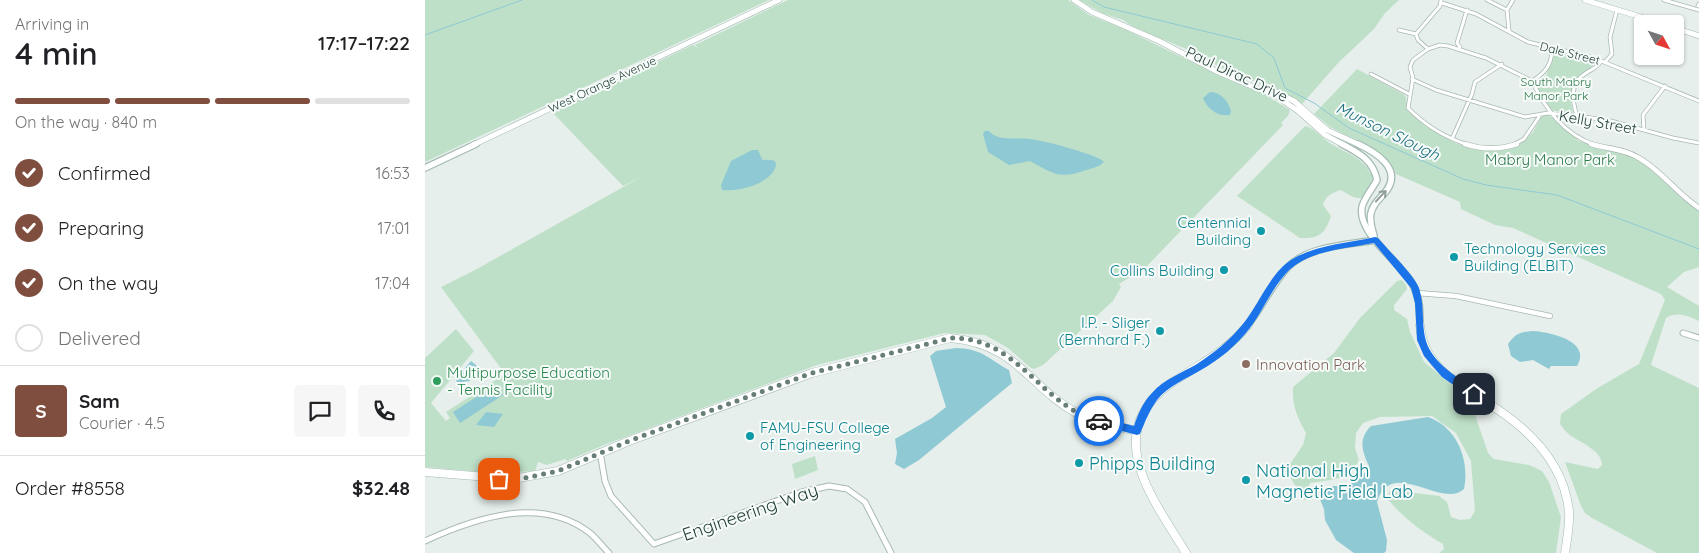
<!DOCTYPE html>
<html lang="en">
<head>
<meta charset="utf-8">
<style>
	:root { --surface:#fff; --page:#f6f6f6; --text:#202124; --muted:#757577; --line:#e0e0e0; --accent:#7f4e3f }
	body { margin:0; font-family:Quicksand,sans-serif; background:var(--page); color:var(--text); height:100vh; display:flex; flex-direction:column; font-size:19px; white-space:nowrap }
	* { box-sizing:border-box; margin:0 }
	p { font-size:16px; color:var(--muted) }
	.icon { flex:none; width:28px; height:28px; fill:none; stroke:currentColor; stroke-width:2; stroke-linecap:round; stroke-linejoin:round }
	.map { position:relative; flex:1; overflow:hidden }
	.panel { display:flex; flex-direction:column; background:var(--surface); width:425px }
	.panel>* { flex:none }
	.needle { width:32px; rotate:130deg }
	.controls { position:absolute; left:1209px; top:15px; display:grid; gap:10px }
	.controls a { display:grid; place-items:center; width:50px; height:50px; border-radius:5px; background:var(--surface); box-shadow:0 1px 4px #0004; font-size:25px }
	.pin { position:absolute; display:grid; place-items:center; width:42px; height:42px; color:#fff; margin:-21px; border-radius:10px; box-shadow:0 2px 8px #0006 }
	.courier { position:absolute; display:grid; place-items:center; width:50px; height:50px; margin:-25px; border:4px solid #1a73e8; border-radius:50%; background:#fff; color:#222; box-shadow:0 1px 6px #0007 }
	.overview em { font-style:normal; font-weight:600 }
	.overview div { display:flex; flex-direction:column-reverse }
	.overview { display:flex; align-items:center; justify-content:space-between; height:85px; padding:0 15px }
	h1 { font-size:32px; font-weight:600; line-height:38px }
	.bar { display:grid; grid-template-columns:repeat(4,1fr); gap:8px 5px; align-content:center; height:60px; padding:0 15px }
	.bar i { height:6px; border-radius:4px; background:var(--line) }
	.bar .active { background:var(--accent) }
	.bar p { grid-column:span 4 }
	.line { display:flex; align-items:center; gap:12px; padding:0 15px; border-top:1px solid var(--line) }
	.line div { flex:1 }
	.round { display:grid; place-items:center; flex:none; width:52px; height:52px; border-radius:5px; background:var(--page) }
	ol { padding:0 15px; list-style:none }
	li { display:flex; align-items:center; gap:15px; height:55px }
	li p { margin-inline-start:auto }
	li .icon { padding:5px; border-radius:50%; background:var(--accent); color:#fff; stroke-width:4 }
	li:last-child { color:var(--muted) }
	li i { width:28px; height:28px; border:2px solid var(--line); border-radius:50% }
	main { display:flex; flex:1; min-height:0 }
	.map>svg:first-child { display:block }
</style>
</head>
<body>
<main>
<section class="panel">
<div class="overview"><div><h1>4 min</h1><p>Arriving in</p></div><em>17:17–17:22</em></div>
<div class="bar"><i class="active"></i><i class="active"></i><i class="active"></i><i></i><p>On the way · 840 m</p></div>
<ol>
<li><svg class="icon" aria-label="check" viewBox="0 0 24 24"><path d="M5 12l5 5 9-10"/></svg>Confirmed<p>16:53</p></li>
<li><svg class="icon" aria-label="check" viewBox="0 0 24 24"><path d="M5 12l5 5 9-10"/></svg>Preparing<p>17:01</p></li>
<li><svg class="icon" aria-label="check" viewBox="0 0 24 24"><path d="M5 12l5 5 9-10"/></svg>On the way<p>17:04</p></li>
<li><i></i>Delivered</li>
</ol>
<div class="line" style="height:90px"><b class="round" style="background:var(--accent);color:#fff">S</b><div><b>Sam</b><p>Courier · 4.5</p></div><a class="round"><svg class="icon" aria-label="chat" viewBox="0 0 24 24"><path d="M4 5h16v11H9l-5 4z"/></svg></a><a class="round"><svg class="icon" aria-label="phone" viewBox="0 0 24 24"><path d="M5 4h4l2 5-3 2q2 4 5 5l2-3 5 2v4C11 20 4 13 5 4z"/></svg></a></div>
<div class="line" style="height:65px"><div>Order #8558</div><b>$32.48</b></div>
</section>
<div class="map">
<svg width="1274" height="553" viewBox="0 0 1274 553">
	<rect width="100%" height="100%" fill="#e6efeb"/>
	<path fill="#bfe0c8" d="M 0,0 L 344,0 L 0,162 Z
		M 363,0 L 643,0 L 664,15 L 699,29 L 804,80 L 837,93 L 865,110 L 863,116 L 856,123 L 858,125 L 720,268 L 694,284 L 696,287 L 688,301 L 618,365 L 609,369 L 606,368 L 583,348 L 560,335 L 520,333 L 392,365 L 179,445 L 142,461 L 140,459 L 122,465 L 113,462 L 110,471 L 68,473 L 0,467 L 0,358 L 31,329 L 49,351 L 6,403 L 21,421 L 25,418 L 21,412 L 80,374 L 16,287 L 50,270 L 216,177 L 198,186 L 127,112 L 268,45 L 273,48 L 270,45 Z
		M 654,0 L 974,0 L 960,13 L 949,29 L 914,62 L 877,104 L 862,95 L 795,67 L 759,48 L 710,28 L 698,20 L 677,13 Z
		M 1130,52 L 1132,51 L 1172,60 L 1173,62 L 1150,81 L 1145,97 L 1148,114 L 1125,110 L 1112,87 L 1113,81 L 1121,76 Z
		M 932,69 L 978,94 L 981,97 L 982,109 L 1002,127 L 1030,143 L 1043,147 L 1081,148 L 1095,144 L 1108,132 L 1117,116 L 1124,115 L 1154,141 L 1202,154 L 1220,163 L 1257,199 L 1274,209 L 1274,267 L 1259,272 L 1242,287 L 1274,306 L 1274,321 C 1263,316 1252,311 1241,318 L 1226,365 L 1274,388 L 1274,553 L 1232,553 L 1167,518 L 1160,513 L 1156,506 L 1140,462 L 1173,469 L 1177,465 C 1177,451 1157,443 1146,436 C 1142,433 1138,428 1135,424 L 1136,414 L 1171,389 L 1214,364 L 1240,300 L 1236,294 L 1088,228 L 1070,225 L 1036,209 L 1035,202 L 971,174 L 966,163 L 953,152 L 905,127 L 889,114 Z
		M 880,126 C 889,128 895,136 902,141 C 918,153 936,155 946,174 C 950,181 944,198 934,198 C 928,198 921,193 916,190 C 907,193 901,195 898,205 L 906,216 C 900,234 894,239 875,238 L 812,196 Z
		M 977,280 L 981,285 L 982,289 L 969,305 L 969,310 L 982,319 L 985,332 L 999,362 L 1045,400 L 1063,453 L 1069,459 L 1104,465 L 1117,471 L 1124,482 L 1136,517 L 1131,553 L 1014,553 L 1019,549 L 1018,544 C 996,531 978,518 962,498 L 965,490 L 1014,496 L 1022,502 L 1026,517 L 1035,520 L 1045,519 L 1050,511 L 1046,461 L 1031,433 L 1007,416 L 955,417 L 938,423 L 931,433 L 930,448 L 934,460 C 923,482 907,479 885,483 L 882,491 L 883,500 L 879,500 L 861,470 L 878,445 L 881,433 C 872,417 867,405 868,387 L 909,353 L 935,318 L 972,281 Z
		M 390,456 L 393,470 L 370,479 L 367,464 Z"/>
	<path fill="#8ec9d4" d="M 785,92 C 796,92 803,101 806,111 L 805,115 C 793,117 782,109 778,98 Z
		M 560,131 L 564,131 C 572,142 593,137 605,139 C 617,140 674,155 679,162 C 675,166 671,167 665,169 C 635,179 632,176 605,161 L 584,165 L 563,152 L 558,134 Z
		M 327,150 L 333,150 C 340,166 335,157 350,161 L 351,165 C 347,184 313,192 297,190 L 296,185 L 306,161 Z
		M 1108,331 C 1125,332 1167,341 1152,366 L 1126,366 L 1124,369 L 1108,360 L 1095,362 L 1086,356 L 1083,344 C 1090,334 1095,332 1108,331 Z
		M 531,348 C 558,349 562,358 584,370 L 587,383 L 494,460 L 479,469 L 470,464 L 472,453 L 470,439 L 507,418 L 521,407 L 505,356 L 511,351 Z
		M 46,361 L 51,365 L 53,374 L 44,381 L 32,383 L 31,379 Z
		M 70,385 L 78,395 L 35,423 L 28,412 Z
		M 61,412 L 78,414 L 69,427 L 51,425 Z
		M 1003,417 C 1032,427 1045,460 1039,489 C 1017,510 966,456 952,502 L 962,540 L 961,551 L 959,553 L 929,553 L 911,540 L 900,520 L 899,509 L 894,497 L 894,492 L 909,486 L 922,486 L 943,470 L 944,466 C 937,451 933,439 946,426 Z"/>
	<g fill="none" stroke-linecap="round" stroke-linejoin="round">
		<path stroke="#8ec9d4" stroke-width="1" d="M 667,0 L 679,7 L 832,44 L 849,58 L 860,88 L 889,103 L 924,128 L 1038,179 L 1061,185 L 1132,195 L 1274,249
			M 0,35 L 97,0"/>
		<defs>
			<path id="street-far2" d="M 1062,0 L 1082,10
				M 1239,0 L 1274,10
				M 1017,3 L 1051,14 L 1103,42 L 1169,58 L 1274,101
				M 1273,6 L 1274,4
				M 974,30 L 991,34
				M 1084,31 L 1082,10 L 1088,0
				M 1035,47 L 1032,43 L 1042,10
				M 1003,49 L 993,40 L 991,34 L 1015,6 L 1016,0
				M 1127,49 C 1127,65 1120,73 1107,81 C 1121,110 1139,134 1170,145
				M 1180,62 L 1187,54 L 1185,37 L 1192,10
				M 946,74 L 984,94
				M 987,79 L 1011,90 L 1100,117 L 1123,113 L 1154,116 L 1186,121 L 1248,138 L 1274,143
				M 1152,116 C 1147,100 1144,83 1161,73 C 1167,69 1172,68 1176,61
				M 1219,130 L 1218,115 L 1240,86
				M 1027,139 L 1047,94 L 1050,82 L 1077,64
				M 1044,145 C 1020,138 1001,126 983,108 L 988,78 L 985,67 L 988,60 L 1003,49 L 1015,45 L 1023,46 L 1061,58 L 1107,81
				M 1088,145 L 1099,139 L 1114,117"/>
			<path id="street-far1" d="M 1040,144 C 1058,150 1074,150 1092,144
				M 1166,144 C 1182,149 1200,149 1214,158 C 1237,171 1252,194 1274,208
				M 992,293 L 1031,296 L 1125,316"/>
			<path id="street" d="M 1258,333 L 1274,338
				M 175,452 L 180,481 L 186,496 L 229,544 L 377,492 L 404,486 L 422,489 L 440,502 L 466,553
				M 0,541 C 50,518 116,495 165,533 C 172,539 178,547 184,553"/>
			<path id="secondary-far2" d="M 649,0 L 667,12 L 734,41 L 793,72 L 853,97 L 873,111 L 900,135 L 919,145
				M 1160,0 L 1239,24
				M 1250,28 L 1274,36
				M 843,88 L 869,101 L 902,130 L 935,145
				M 48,145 L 354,0"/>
			<path id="secondary-far1" d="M 917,144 C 934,153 948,160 952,180 C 948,188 939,198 937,207 C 932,234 976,262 988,285 C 995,298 995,312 995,326
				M 933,144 C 950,152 977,168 962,190 C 956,198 948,203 946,213 C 944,221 947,228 949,236
				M 0,168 L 51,144
				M 822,326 C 836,309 847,284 862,268 C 882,246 922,245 950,240"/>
			<path id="secondary" d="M 995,325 C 998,370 1039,386 1072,409 C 1108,433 1139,466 1144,511 C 1145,525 1142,539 1140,553
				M 0,472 L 88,479 L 133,471 L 204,441 L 387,373 L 525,338 C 593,344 602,386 653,414 C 671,424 693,426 712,431
				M 761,553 C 729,500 675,434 745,384 C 775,363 797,356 823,325"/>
		</defs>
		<use href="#street-far2" stroke="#a8b8b2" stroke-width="4.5"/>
		<use href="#street-far1" stroke="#a8b8b2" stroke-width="6"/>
		<use href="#street" stroke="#a8b8b2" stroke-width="7"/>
		<use href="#secondary-far2" stroke="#a4bbb3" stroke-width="6"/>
		<use href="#secondary-far1" stroke="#a4bbb3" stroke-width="8"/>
		<use href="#secondary" stroke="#a4bbb3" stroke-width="9"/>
		<use href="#street-far2" stroke="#fff" stroke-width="3"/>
		<use href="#street-far1" stroke="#fff" stroke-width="4.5"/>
		<use href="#street" stroke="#fff" stroke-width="5"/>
		<use href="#secondary-far2" stroke="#fff" stroke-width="5"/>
		<use href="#secondary-far1" stroke="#fff" stroke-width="5.5"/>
		<use href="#secondary" stroke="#fff" stroke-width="8"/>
	</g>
	<defs><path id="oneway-shaft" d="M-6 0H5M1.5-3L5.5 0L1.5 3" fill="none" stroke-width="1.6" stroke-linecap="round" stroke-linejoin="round" transform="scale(1.25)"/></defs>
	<use stroke="#92a09c" href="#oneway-shaft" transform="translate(956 196) rotate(-47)"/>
	<path fill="#1a73e8" d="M 950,237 L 953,238 C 963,250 989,275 994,288 C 1000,306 996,324 1001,341 C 1008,364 1034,378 1052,391 L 1052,397 L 1046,397 L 1017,377 L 999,356 L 992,340 L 990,303 L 986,288 L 949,243 C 924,248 893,250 872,264 C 852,276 839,310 825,328 C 812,345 794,360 776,370 C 761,379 743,386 732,400 C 724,411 720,422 715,434 L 712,435 L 670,424 L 670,418 L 674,417 L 709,426 C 713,414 718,402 727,393 C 739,379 757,373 772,364 C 789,353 805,340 818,324 C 833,306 846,272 866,260 C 889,245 923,243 950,237 Z"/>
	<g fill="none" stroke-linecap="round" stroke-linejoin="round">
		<path stroke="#687f78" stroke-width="5" stroke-dasharray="0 9" d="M 74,479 L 100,478 L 133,471 L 204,441 L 387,373 L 526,338 C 594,337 615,406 674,421"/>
	</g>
	<g fill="#0f9aa8" stroke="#f7fbf9" stroke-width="2">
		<circle cx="836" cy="231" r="5"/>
		<circle cx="1029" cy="257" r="5"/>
		<circle cx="799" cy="270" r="5"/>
		<circle cx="735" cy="331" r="5"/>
		<circle cx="325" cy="436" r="5"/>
		<circle cx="654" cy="463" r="5"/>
		<circle cx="821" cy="480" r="5"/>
	</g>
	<circle fill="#8d6e63" stroke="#f7fbf9" stroke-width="2" cx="821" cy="364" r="5"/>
	<circle fill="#2e9e5b" stroke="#f7fbf9" stroke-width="2" cx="12" cy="381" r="5"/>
	<g text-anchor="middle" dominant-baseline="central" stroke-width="4" stroke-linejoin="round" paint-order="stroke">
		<g font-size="12" fill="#24423a" stroke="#f7fbf9">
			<text transform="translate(1145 53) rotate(14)">Dale Street</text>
			<text transform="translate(177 84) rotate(-25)">West Orange Avenue</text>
		</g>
		<g font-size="12" fill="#2d7a4b" stroke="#f7fbf9">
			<text x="1131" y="81">South Mabry<tspan x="1131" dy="14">Manor Park</tspan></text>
		</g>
		<g font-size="15" fill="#24423a" stroke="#f7fbf9">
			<text transform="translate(812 74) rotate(25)">Paul Dirac Drive</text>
			<text transform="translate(1173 122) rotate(10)">Kelly Street</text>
		</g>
		<g font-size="15" fill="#2d7a4b" stroke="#f7fbf9">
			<text x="1125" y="159">Mabry Manor Park</text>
		</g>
		<g font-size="15" fill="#0d838f" stroke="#f7fbf9" text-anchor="end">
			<text x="826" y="222">Centennial<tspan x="826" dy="17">Building</tspan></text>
			<text x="1039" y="248" text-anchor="start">Technology Services<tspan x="1039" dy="17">Building (ELBIT)</tspan></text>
			<text x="789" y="270">Collins Building</text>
			<text x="725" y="322">I.P. - Sliger<tspan x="725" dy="17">(Bernhard F.)</tspan></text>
			<text x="335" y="427" text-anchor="start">FAMU-FSU College<tspan x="335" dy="17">of Engineering</tspan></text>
		</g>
		<g font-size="15" fill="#785e54" stroke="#f7fbf9" text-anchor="start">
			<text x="831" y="364">Innovation Park</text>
		</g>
		<g font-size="15" fill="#27864d" stroke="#f7fbf9" text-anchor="start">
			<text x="22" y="372">Multipurpose Education<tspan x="22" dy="17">- Tennis Facility</tspan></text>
		</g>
		<g font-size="16" font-style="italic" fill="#1c6f80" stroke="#f7fbf9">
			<text transform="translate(963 131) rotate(26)">Munson Slough</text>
		</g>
		<g font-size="18" fill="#0d838f" stroke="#f7fbf9" text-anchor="start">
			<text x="664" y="463">Phipps Building</text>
			<text x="831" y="470">National High<tspan x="831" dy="21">Magnetic Field Lab</tspan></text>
		</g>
		<g font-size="18" fill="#24423a" stroke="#f7fbf9">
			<text transform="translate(325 512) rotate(-19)">Engineering Way</text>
		</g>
	</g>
</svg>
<div class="controls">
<a><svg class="needle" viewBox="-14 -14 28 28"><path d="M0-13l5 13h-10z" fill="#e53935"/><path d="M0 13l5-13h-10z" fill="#757577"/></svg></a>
</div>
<div class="pin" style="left:74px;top:479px;background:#ea580c"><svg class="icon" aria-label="bag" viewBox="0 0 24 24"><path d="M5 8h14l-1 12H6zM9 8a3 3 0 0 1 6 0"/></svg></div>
<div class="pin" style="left:1049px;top:394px;background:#1f2937"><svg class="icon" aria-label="home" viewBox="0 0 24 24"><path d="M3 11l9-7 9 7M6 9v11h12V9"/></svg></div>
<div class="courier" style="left:674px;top:421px"><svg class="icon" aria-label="car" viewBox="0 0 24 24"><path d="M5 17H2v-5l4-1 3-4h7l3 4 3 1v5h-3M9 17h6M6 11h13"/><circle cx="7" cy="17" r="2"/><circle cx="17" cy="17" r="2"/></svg></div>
</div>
</main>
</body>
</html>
